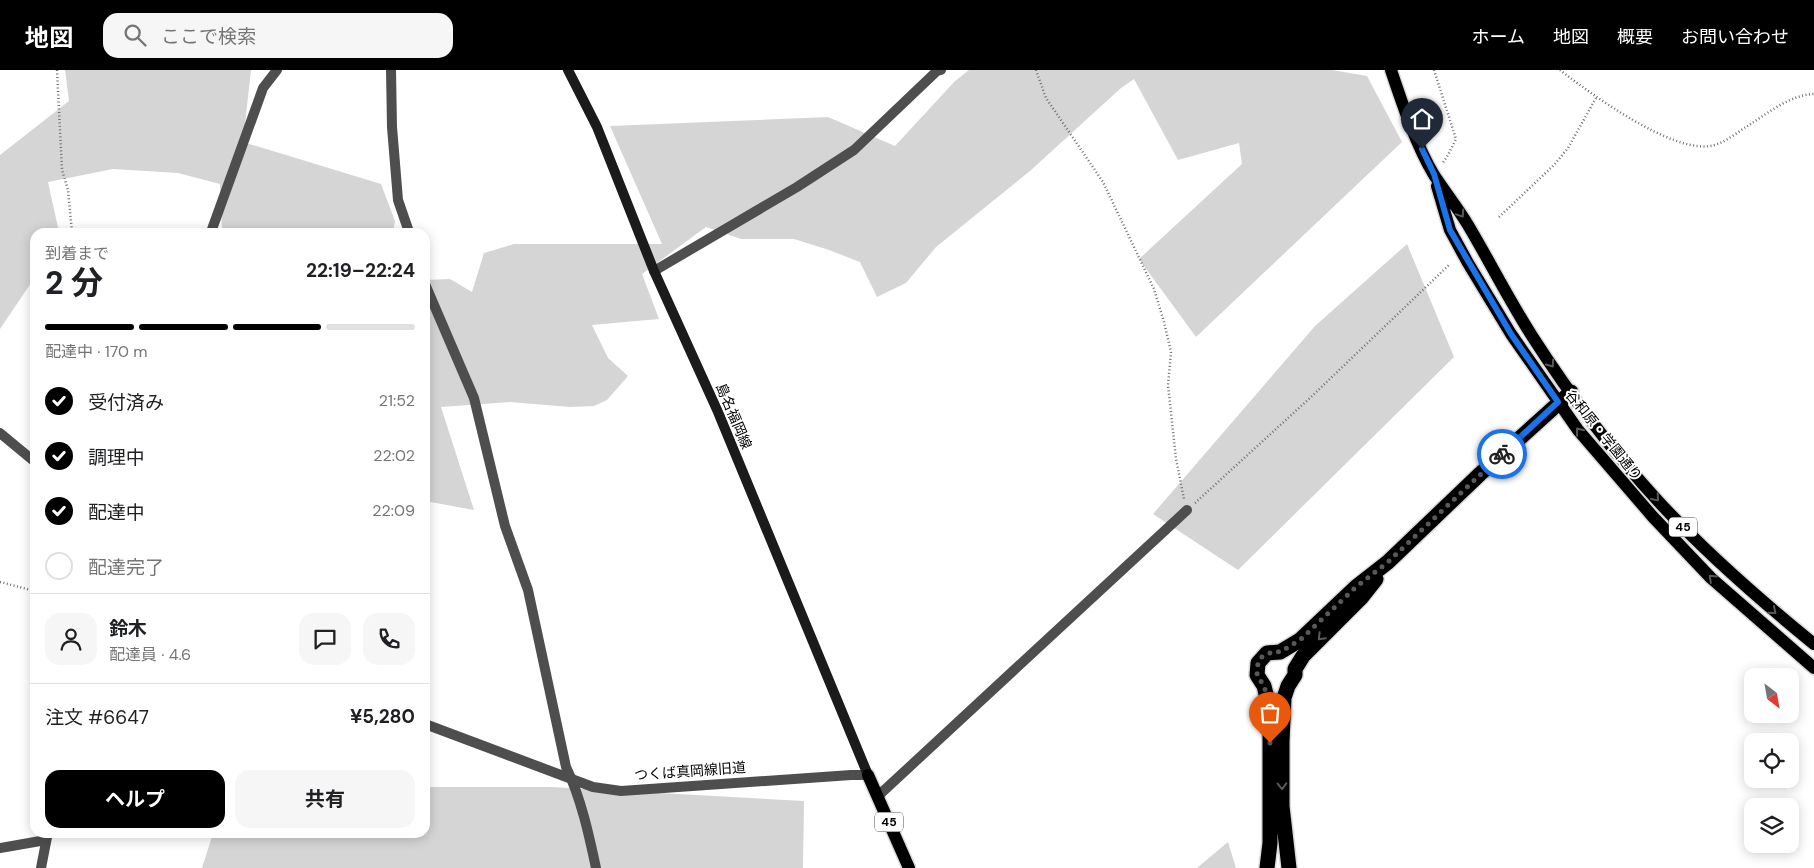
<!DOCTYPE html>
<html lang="ja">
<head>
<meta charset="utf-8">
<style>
	:root { --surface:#fff; --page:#f6f6f6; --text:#202124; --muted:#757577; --line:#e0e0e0; --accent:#000 }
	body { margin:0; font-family:"DM Sans","Noto Sans JP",sans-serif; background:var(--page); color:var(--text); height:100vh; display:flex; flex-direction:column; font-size:19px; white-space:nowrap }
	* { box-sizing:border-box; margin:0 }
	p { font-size:16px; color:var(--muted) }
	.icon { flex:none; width:28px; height:28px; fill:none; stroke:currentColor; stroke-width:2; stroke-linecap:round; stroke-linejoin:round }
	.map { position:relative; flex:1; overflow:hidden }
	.sheet { position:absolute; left:30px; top:158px; width:400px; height:610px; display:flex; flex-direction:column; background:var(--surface); border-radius:15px; box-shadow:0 2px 12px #0003 }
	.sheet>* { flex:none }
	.needle { width:32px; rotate:149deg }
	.fabs { position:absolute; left:1744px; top:598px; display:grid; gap:10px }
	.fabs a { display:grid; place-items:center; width:55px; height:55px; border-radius:10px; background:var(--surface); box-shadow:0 2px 12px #0003; font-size:25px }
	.pin { position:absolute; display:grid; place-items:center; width:42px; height:42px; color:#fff; margin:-51px -21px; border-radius:50% 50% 50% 0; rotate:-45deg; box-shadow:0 0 5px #0007 }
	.pin .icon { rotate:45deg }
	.courier { position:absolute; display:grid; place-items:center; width:50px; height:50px; margin:-25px; border:4px solid #1a73e8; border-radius:50%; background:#fff; color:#222; box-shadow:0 1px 6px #0007 }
	.headline em { font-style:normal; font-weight:700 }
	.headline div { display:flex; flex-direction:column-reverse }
	.headline { display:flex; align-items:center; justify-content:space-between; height:85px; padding:0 15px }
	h1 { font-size:32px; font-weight:700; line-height:38px }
	.bar { display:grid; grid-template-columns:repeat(4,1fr); gap:8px 5px; align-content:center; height:60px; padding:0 15px }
	.bar i { height:6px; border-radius:4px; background:var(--line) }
	.bar .on { background:var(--accent) }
	.bar p { grid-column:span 4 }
	.line { display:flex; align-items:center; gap:12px; padding:0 15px; border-top:1px solid var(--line) }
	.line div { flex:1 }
	.round { display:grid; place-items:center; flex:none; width:52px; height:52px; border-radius:15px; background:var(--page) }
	ol { padding:0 15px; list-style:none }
	li { display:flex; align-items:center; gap:15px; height:55px }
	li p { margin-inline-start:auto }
	li .icon { padding:5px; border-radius:50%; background:var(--accent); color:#fff; stroke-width:4 }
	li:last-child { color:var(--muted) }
	li i { width:28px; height:28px; border:2px solid var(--line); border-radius:50% }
	.cta { display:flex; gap:10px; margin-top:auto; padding:10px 15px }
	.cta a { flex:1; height:58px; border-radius:15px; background:var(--accent); color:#fff; font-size:20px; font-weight:700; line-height:58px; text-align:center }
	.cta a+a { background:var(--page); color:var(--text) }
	header { display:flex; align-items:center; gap:30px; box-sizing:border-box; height:70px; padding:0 25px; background:var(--accent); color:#fff }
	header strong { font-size:24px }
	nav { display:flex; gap:28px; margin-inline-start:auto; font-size:18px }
	.search { width:350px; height:45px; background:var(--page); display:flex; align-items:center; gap:12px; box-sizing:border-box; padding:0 18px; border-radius:15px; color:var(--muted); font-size:19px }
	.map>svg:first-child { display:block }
</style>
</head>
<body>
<header>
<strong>地図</strong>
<div class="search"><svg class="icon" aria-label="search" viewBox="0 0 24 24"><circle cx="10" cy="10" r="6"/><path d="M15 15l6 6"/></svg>ここで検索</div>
<nav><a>ホーム</a><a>地図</a><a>概要</a><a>お問い合わせ</a></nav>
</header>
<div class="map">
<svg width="1814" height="798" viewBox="0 0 1814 798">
	<rect width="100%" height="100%" fill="#fff"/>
	<path fill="#d5d5d5" d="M 65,0 L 251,0 L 243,72 L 381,114 L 395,151 L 393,162 L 222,162 L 220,114 L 178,103 L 113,99 L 48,112 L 59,162 L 35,162 L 35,211 L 33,210 L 0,259 L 0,85 L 69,31 Z
		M 969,0 L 1332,0 L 1367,6 L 1402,72 L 1196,267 L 1139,189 L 1242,94 L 1239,73 L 1178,90 L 1134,9 L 1121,18 L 1030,101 L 936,177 L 906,213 L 877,227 L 860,192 L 829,180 L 794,169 L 741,169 L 706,157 L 642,204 L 659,249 L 592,255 L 608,288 L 628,306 L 607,330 L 594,336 L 570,337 L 510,332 L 441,337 L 474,440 L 425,431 L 425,210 L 450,209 L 472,222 L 484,183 L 514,174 L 662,174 L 610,56 L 828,47 L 895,76 L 955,11 Z
		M 1407,174 L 1454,287 L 1238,500 L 1153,444 L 1315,256 Z
		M 425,717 L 551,717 L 804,731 L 803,798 L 202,798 L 213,763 L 425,762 Z
		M 1228,772 L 1236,798 L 1197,798 Z"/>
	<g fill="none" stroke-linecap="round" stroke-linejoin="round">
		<defs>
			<path id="primary" d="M 1391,0 C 1402,33 1416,75 1434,105 C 1445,122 1458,138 1468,155 C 1490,192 1509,230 1532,266 C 1568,322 1613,382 1658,431 C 1706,483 1760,530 1814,574
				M 1437,116 L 1450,160 L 1468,193 L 1511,264 L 1578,360 L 1653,447 L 1711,508 L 1814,598
				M 868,705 L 909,798"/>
			<path id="motorway" d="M 1267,798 L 1270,773 L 1270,640 L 1264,616 L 1257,605 L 1258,593 L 1267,583 L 1280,582 L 1300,570 L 1356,517 L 1388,492 L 1480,404 L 1571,322
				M 1289,798 L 1282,736 L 1282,672 L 1284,628 L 1288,616 L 1295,605 L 1295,599 L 1303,586 L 1361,528 L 1376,509"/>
		</defs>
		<use href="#primary" stroke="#dbdbdb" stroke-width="15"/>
		<use href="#motorway" stroke="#dbdbdb" stroke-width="18"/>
		<path stroke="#707070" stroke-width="2.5" stroke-dasharray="1 2.5" stroke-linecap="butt" d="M 57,0 L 62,100 L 68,120 L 72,162
			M 1036,0 L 1046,28 L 1103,112 L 1154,219 L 1164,252 L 1171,282 L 1168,315 L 1176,389 L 1184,429
			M 1434,0 L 1456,69 L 1448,85 L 1442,94
			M 1560,0 C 1591,24 1670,82 1710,76 C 1723,74 1735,64 1746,57 C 1767,44 1789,25 1814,24
			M 1499,147 L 1554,95 L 1568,78 L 1596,28
			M 1195,433 L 1311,327 L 1450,194
			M 0,512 L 35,521"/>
		<path stroke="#4e4e4e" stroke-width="10" d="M 391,0 L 392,57 L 398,130 L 409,162
			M 211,162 L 263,18 L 277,0
			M 654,201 L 797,117 L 854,80 L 937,1 L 941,0
			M 425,214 L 474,328 L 505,456 L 528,520 L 566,697 C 581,728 589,765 596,798
			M 878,726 L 1187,440
			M 0,778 L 46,770
			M 41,798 L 48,762"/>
		<path stroke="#4e4e4e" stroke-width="10" d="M 0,363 L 35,392
			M 425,654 L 593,717 L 621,721 L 851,705 L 868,705"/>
		<path stroke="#1b1b1b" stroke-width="10" d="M 568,0 L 597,57 L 654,201 L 718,342 L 868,705"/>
		<use href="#primary" stroke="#000" stroke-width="12"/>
		<use href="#motorway" stroke="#000" stroke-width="15"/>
	</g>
	<defs><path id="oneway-chevron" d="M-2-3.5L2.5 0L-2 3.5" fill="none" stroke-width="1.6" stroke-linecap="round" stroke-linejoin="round" transform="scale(1.25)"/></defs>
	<g stroke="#595959">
		<use href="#oneway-chevron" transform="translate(1461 144) rotate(56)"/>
		<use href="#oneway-chevron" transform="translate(1551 294) rotate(55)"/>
		<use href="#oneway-chevron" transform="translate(1579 361) rotate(-128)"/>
		<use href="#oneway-chevron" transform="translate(1656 428) rotate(49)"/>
		<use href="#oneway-chevron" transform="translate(1712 508) rotate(-137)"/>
		<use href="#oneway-chevron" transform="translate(1773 541) rotate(40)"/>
		<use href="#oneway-chevron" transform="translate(1321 567) rotate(135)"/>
		<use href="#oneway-chevron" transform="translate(1282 716) rotate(89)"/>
	</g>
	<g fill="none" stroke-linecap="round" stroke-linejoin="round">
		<path stroke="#595959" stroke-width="5" stroke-dasharray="0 9" d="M 1270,673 L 1268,630 L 1264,616 L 1257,605 L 1258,592 L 1262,587 L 1274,581 L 1280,582 L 1300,570 L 1356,517 L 1388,492 L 1502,384"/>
		<path stroke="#1a73e8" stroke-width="6" d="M 1422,79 L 1434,104 L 1450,160 L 1511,264 L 1558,332 L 1502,384"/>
	</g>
	<g text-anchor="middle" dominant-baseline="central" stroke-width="4" stroke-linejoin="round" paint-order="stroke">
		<g fill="#fff" stroke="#4c4c4c" stroke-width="1">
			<rect x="1669" y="447.5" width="28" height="19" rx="4"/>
			<rect x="875" y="742.5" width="28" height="19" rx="4"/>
		</g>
		<g font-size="12" font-weight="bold" fill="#000">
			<text x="1683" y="457">45</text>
			<text x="889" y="752">45</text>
		</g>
		<g font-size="14" fill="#000" stroke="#fff">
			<text transform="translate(734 346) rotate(67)">島名福岡線</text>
			<text transform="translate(1604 365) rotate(51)">谷和原・学園通り</text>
			<text transform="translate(690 701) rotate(-4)">つくば真岡線旧道</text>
		</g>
	</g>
</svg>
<div class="fabs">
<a><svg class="needle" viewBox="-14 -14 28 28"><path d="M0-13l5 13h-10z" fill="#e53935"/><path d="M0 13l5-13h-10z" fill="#757577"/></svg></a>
<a><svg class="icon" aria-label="locate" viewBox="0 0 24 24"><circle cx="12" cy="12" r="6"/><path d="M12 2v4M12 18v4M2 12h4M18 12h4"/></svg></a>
<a><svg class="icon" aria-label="layers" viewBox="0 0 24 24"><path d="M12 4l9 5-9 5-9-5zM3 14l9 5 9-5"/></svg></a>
</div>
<div class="pin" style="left:1270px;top:673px;background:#ea580c"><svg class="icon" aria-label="bag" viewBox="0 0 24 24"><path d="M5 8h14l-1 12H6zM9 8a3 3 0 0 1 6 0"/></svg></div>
<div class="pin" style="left:1422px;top:79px;background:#1f2937"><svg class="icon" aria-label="home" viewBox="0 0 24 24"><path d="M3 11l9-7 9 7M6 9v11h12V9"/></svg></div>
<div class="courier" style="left:1502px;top:384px"><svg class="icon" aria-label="bike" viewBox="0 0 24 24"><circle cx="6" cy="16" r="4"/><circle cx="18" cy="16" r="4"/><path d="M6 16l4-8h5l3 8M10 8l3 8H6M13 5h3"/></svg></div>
<section class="sheet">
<div class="headline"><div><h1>2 分</h1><p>到着まで</p></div><em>22:19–22:24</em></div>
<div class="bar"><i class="on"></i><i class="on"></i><i class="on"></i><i></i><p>配達中 · 170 m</p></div>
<ol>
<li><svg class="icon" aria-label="check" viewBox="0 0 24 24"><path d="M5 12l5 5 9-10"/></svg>受付済み<p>21:52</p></li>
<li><svg class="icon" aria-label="check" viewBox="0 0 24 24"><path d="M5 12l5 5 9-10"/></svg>調理中<p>22:02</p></li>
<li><svg class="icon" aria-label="check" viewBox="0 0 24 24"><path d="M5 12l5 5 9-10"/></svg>配達中<p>22:09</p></li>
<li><i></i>配達完了</li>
</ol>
<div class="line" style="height:90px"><a class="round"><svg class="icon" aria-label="person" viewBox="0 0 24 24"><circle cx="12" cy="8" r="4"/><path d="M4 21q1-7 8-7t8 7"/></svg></a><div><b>鈴木</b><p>配達員 · 4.6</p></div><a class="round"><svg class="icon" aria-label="chat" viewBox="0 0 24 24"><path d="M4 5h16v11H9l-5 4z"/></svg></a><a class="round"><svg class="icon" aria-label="phone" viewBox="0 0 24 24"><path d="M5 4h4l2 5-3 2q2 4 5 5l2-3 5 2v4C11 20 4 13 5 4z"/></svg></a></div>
<div class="line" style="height:65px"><div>注文 #6647</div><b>¥5,280</b></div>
<div class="cta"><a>ヘルプ</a><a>共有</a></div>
</section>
</div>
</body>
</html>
